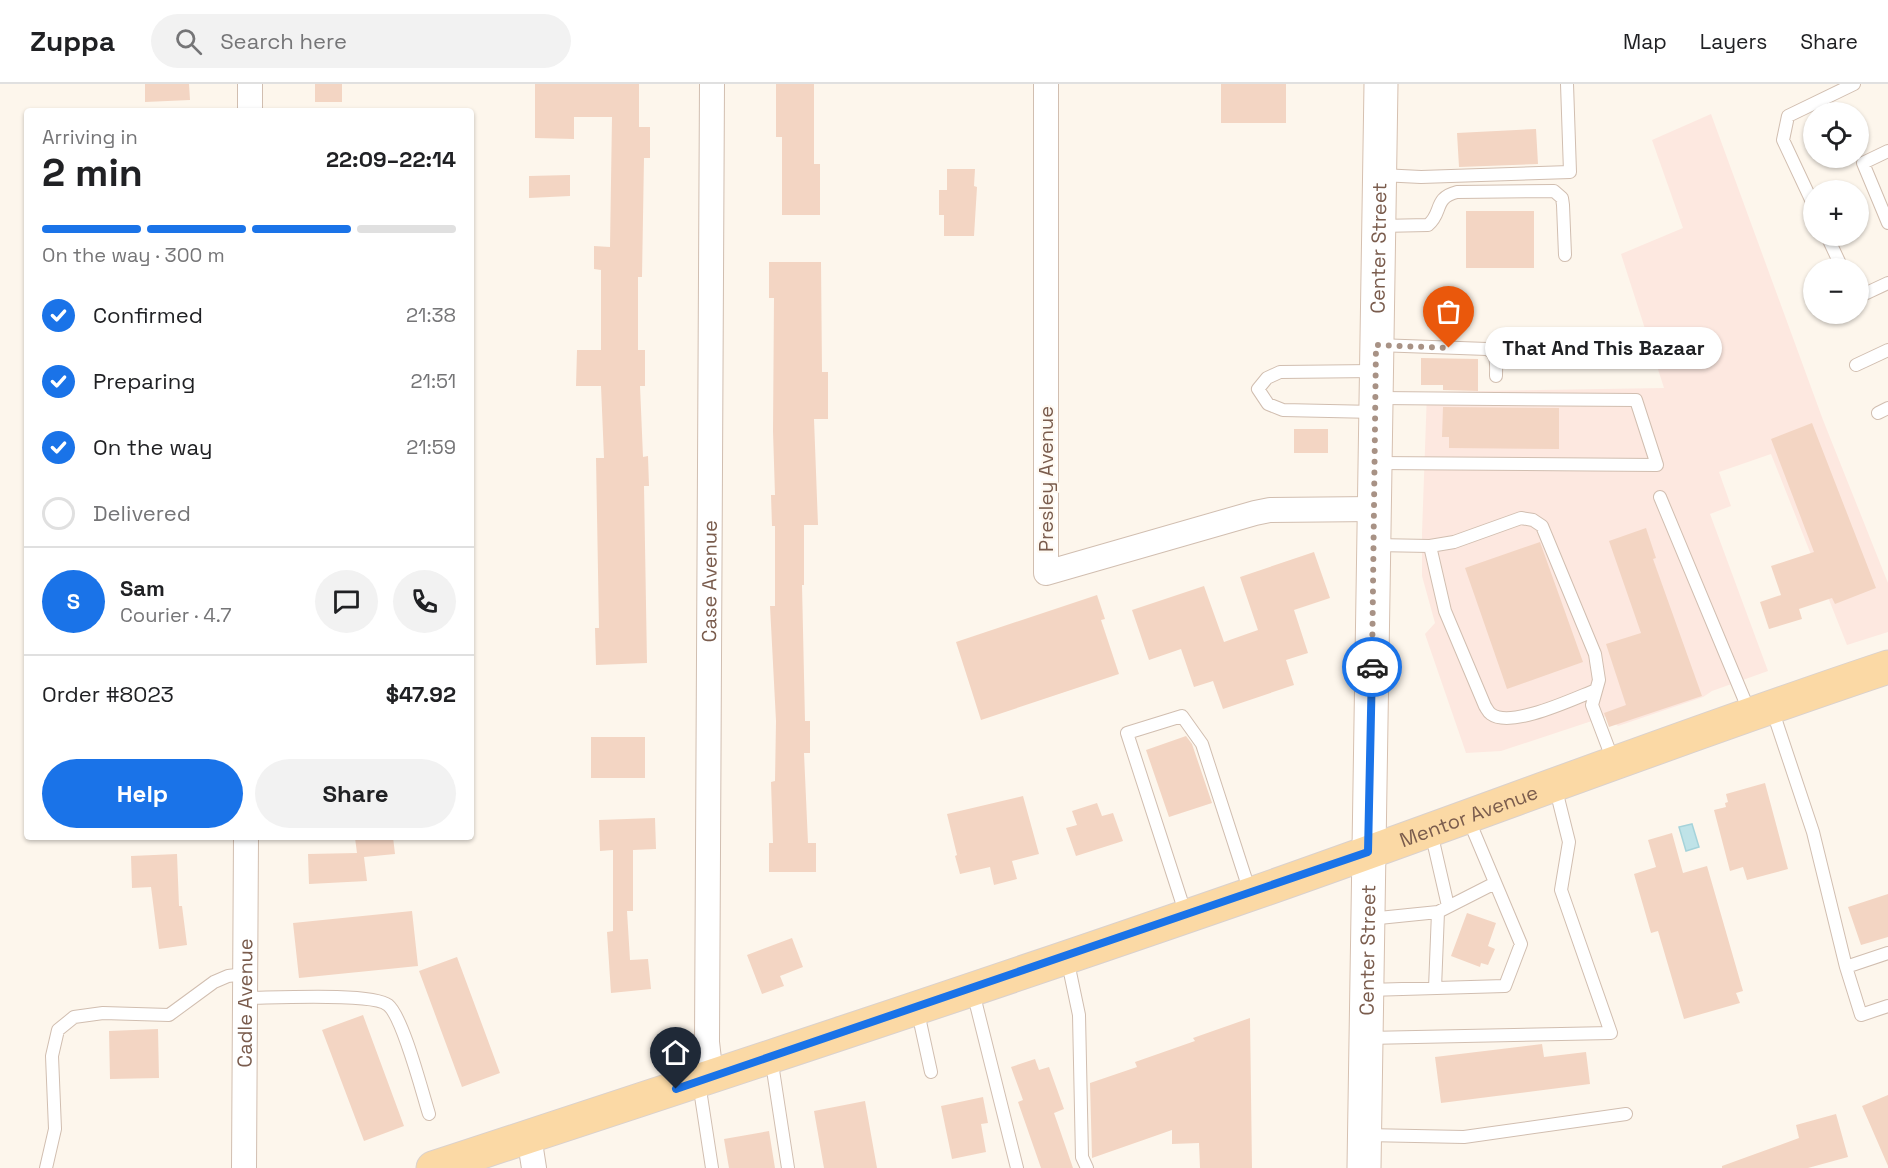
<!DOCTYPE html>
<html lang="en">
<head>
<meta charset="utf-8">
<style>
	:root { --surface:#fff; --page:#f2f2f2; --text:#202124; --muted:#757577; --line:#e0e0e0; --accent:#1a73e8 }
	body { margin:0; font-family:"Space Grotesk",sans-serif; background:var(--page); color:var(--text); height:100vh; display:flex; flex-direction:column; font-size:22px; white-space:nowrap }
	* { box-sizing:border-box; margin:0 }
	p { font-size:20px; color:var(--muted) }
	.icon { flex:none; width:33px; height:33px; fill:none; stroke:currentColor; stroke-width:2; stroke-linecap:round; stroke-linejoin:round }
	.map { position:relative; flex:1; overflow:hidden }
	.side { position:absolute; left:24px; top:24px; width:450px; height:732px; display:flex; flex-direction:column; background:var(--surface); border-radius:6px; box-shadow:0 2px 4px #0004 }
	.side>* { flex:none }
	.tools { position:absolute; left:1803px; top:18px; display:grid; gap:12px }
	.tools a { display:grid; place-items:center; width:66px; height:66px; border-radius:50%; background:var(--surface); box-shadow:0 2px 4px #0004; font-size:30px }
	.pin { position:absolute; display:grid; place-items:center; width:51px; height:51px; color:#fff; margin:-62px -26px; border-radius:50% 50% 50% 0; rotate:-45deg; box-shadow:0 0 6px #0007 }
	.pin .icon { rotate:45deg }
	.courier { position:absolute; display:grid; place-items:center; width:60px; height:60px; margin:-30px; border:4px solid #1a73e8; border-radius:50%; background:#fff; color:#222; box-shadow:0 2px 8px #0007 }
	.bubble { position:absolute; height:42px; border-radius:21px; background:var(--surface); box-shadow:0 2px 4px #0004; font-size:20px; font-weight:700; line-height:42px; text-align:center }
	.head em { font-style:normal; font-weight:700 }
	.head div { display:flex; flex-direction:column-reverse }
	.head { display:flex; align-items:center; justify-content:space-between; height:102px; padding:0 18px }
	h1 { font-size:39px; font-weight:700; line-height:45px }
	.bar { display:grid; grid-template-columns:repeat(4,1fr); gap:9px 6px; align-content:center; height:72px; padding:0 18px }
	.bar i { height:8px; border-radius:4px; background:var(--line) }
	.bar .active { background:var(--accent) }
	.bar p { grid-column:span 4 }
	.line { display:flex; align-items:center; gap:15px; padding:0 18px; border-top:2px solid var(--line) }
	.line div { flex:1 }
	.round { display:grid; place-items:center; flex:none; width:63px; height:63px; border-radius:32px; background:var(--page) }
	ol { padding:0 18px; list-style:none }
	li { display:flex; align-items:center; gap:18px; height:66px }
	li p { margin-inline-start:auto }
	li .icon { padding:6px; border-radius:50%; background:var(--accent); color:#fff; stroke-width:4 }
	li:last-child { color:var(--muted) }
	li i { width:33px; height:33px; border:3px solid var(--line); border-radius:50% }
	.cta { display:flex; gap:12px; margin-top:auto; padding:12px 18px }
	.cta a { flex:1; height:69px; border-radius:36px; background:var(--accent); color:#fff; font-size:24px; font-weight:700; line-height:69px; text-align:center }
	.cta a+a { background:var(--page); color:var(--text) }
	header { display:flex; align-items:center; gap:36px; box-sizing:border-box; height:84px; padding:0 30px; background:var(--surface); border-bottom:2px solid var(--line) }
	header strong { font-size:28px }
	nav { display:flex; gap:33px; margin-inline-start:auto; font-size:21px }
	.search { width:420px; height:54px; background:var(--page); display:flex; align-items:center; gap:15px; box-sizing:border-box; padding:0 21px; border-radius:33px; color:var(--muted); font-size:22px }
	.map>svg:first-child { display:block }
</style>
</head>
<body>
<header>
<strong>Zuppa</strong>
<div class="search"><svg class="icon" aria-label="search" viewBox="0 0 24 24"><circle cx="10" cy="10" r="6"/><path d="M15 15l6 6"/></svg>Search here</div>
<nav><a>Map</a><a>Layers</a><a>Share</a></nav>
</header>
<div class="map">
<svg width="1888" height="1084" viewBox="0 0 1888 1084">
	<rect width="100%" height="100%" fill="#fdf6ec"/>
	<path fill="#fde8e0" d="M 1711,30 L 1823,336 L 1888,499 L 1888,548 L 1847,561 L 1771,370 L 1719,388 L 1731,422 L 1710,430 L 1768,587 L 1712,607 L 1703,613 L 1618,642 L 1607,632 L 1501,667 L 1466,669 L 1425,550 L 1435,539 L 1422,492 L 1422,449 L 1427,308 L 1664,304 L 1621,170 L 1683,144 L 1652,56 Z"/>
	<path fill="#bfe3e8" stroke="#a5d3da" stroke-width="1.5" d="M 1692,740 L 1699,763 L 1686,767 L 1679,743 Z"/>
	<path fill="#f3d5c3" d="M 145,0 L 189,0 L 190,16 L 145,18 Z
		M 315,0 L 342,0 L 342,18 L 315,18 Z
		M 535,0 L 639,0 L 639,43 L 650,43 L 650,74 L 644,74 L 642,193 L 638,193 L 638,266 L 645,266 L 645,302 L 640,302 L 643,373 L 648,372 L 649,402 L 644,402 L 647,579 L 596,581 L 595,544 L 599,544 L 596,374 L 604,374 L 601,302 L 576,302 L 577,266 L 601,266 L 601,186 L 594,185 L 594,162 L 610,163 L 612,33 L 574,33 L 574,55 L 535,54 Z
		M 776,0 L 814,0 L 814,80 L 820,80 L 820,131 L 782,131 L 782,53 L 776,53 Z
		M 1221,0 L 1286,0 L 1286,39 L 1221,39 Z
		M 1536,45 L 1538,80 L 1459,83 L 1457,49 Z
		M 947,85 L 975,85 L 974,102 L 977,103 L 974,152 L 944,152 L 944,131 L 939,131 L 939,106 L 947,106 Z
		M 570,91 L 570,112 L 529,114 L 529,92 Z
		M 1466,127 L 1534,127 L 1534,184 L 1466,184 Z
		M 769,178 L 821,178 L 822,288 L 828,288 L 828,335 L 814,335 L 818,441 L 804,441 L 804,501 L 802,501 L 805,637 L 810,637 L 810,669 L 804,669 L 808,759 L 816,759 L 816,788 L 769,788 L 769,759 L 773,759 L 771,698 L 775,697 L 776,637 L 770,522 L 775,522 L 775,442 L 772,442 L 771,411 L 775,411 L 773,347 L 774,214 L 769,214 Z
		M 1421,274 L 1478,275 L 1478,307 L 1443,306 L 1443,301 L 1421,301 Z
		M 1443,323 L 1559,324 L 1559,365 L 1449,364 L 1449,353 L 1442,353 Z
		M 1812,339 L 1876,504 L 1835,520 L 1832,514 L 1799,525 L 1802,535 L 1769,545 L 1760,518 L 1781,511 L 1771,482 L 1814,468 L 1771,355 Z
		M 1294,345 L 1328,345 L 1328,369 L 1294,369 Z
		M 1646,444 L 1656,474 L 1653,475 L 1702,612 L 1609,643 L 1604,629 L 1626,621 L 1606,560 L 1641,549 L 1609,457 Z
		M 1540,458 L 1583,578 L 1507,605 L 1465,484 Z
		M 1314,468 L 1330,514 L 1294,526 L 1308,569 L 1286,576 L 1294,601 L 1223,625 L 1213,597 L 1194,603 L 1181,565 L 1149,576 L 1132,526 L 1204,502 L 1224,558 L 1258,546 L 1240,493 Z
		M 1097,511 L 1105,535 L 1101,536 L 1119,590 L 981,636 L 956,558 Z
		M 1186,652 L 1192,660 L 1212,719 L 1169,733 L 1146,666 Z
		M 591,653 L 645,653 L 645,694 L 591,694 Z
		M 1765,699 L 1788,785 L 1747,796 L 1743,783 L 1730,787 L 1714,726 L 1726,723 L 1725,719 L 1728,718 L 1726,710 Z
		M 1023,712 L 1039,770 L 1012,777 L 1017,795 L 994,801 L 990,783 L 960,790 L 955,772 L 957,771 L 947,730 Z
		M 1097,719 L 1102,732 L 1113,729 L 1123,757 L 1076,772 L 1066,744 L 1077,741 L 1072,727 Z
		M 655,734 L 656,765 L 633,766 L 633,827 L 627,827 L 630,876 L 648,875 L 651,905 L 611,909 L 607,848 L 613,847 L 613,766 L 600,767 L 599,736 Z
		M 1672,749 L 1683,789 L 1707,782 L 1743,907 L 1736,909 L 1740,919 L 1684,935 L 1658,847 L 1651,849 L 1634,790 L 1656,783 L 1648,756 Z
		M 366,753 L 393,753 L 395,770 L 364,773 L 367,797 L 309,800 L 308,770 L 357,769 L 355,754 Z
		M 177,770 L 179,822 L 182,822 L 187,861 L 159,865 L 151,803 L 132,804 L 131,772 Z
		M 1888,810 L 1888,853 L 1861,861 L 1848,823 Z
		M 412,827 L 418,882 L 299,894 L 293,839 Z
		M 1467,829 L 1496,839 L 1488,862 L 1495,865 L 1488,881 L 1481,879 L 1480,883 L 1451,872 Z
		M 792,854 L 803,883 L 780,892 L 784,902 L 762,910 L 747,871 Z
		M 457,873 L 500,989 L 462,1003 L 419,887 Z
		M 363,931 L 404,1042 L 364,1057 L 322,946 Z
		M 1250,934 L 1252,1084 L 1200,1084 L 1199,1059 L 1172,1060 L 1172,1046 L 1092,1074 L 1090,999 L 1137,983 L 1135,978 L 1195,957 L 1193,954 Z
		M 158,945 L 159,994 L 110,995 L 109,947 Z
		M 1542,960 L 1544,973 L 1586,968 L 1590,1000 L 1441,1019 L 1435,973 Z
		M 1035,975 L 1039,986 L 1049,983 L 1064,1025 L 1054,1029 L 1073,1084 L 1041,1084 L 1018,1018 L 1023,1016 L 1011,983 Z
		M 1888,1011 L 1888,1082 L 1862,1022 Z
		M 983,1013 L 988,1039 L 981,1040 L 986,1068 L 952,1075 L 941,1022 Z
		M 865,1017 L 877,1084 L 824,1084 L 814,1027 Z
		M 1836,1030 L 1848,1073 L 1808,1084 L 1722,1084 L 1722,1082 L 1799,1054 L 1796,1041 Z
		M 769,1047 L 775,1084 L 729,1084 L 724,1055 Z"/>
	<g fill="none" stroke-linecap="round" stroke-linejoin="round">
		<defs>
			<path id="lane" d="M 1888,67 L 1863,79 L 1888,139
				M 1381,91 L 1421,93 L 1570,88 L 1567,0
				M 1814,122 L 1783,56 L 1788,32 L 1854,0
				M 1380,142 L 1428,141 C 1443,129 1433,114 1457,108 L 1554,107 L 1562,114 L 1563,121 L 1565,171
				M 1827,152 L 1842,184
				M 1858,213 L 1888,199
				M 1377,261 L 1487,265 C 1498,270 1496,281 1496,292
				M 1856,281 L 1888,266
				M 1374,287 L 1280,288 L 1267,294 L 1258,305 L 1268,320 L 1283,326 L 1375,328
				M 1878,329 L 1888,324
				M 1376,379 L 1657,381 L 1636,316 L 1379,314
				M 1660,413 L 1750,629
				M 1375,461 L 1430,462 L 1454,458 L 1521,434 L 1533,436 L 1542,442 L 1595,570 L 1599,596 L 1592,621 L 1614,679
				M 1430,462 L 1445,527 L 1485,622 C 1487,625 1488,628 1491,630 C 1511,645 1575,614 1596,606
				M 1772,625 L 1813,748 L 1846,883
				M 1431,748 L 1448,822
				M 1186,831 L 1127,649 L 1182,632 L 1202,660 L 1250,808
				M 1369,835 L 1438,828
				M 1888,869 L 1846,883 L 1861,931 L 1888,922
				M 1067,874 L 1079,931 L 1082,1073 L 1087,1084
				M 1435,904 L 1438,828 L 1495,799
				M 1368,906 L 1505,902 L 1521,860 L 1468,734
				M 973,908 L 1017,1084
				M 245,914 C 270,914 372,908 388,921 C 403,933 422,1008 429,1030
				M 917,924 L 931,988
				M 1367,954 L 1611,949 L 1561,806 L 1569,758 L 1555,702
				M 771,973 L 788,1084
				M 699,999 L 712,1084
				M 1366,1051 L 1464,1053 L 1626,1030
				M 46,1084 L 55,1045 L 52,972 L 58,946 L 74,933 L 103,929 L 169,931 L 214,898 L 228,892 L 245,890"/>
			<g id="street">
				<path d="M 1046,0 L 1046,489 L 1255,429 L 1270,426 L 1374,425"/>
				<path d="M 250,27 L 250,0"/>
				<path id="s1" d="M 711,993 L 707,958 L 712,0"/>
				<path d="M 529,1052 L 534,1084"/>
				<path id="s2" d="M 244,1084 L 246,753"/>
			</g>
			<g id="secondary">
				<path id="s3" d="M 1364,1084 L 1381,0"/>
			</g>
			<g id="primary">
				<path id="s4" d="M 433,1084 C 707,994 981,904 1254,809 C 1466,735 1675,654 1888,583"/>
			</g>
		</defs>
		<use href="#lane" stroke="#d1beb0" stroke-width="14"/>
		<use href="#street" stroke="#d1beb0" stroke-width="26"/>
		<use href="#secondary" stroke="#d6c0b0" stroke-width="35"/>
		<use href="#primary" stroke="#dad1cd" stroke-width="35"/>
		<use href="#lane" stroke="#fff" stroke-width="12"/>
		<use href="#street" stroke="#fff" stroke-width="24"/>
		<use href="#secondary" stroke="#fff" stroke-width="33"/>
		<use href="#primary" stroke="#fbd9a5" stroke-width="33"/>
	</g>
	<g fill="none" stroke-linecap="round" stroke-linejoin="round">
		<path stroke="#a89285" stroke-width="6" stroke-dasharray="0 10.8" d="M 1372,583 L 1376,261 L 1449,264"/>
		<path stroke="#1a73e8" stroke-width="8" d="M 676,1005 L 1368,768 L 1372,583"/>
	</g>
	<g text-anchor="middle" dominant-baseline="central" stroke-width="4.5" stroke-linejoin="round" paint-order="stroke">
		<g font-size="20" fill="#7a5c4d" stroke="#fffaf3">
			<text stroke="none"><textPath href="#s3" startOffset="920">Center Street</textPath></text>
			<text transform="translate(1046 395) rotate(-90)">Presley Avenue</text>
			<text stroke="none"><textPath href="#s1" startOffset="496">Case Avenue</textPath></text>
			<text stroke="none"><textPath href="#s4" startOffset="1094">Mentor Avenue</textPath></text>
			<text stroke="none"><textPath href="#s3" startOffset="218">Center Street</textPath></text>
			<text stroke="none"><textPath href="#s2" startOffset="165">Cadle Avenue</textPath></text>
		</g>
	</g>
</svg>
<div class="tools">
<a><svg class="icon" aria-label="locate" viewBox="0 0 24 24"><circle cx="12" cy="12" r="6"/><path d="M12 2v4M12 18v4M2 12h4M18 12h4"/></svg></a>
<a>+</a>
<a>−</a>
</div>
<div class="pin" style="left:1449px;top:264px;background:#ea580c"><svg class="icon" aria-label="bag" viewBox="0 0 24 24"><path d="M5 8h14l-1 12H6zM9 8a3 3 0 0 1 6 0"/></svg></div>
<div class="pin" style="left:676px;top:1005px;background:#1f2937"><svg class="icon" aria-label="home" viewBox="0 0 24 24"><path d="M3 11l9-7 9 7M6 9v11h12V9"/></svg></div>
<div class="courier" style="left:1372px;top:583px"><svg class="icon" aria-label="car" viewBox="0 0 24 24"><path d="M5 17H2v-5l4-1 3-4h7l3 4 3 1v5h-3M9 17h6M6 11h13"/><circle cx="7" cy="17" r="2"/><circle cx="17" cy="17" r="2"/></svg></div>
<div class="bubble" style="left:1485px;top:243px;width:237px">That And This Bazaar</div>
<section class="side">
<div class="head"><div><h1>2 min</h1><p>Arriving in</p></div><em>22:09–22:14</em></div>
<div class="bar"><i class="active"></i><i class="active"></i><i class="active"></i><i></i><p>On the way · 300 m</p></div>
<ol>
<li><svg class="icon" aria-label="check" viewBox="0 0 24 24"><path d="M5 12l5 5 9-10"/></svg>Confirmed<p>21:38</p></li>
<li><svg class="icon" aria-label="check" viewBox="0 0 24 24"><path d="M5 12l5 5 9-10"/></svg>Preparing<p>21:51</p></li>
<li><svg class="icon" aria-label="check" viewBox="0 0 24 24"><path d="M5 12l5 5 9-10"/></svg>On the way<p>21:59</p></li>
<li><i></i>Delivered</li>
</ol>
<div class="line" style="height:108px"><b class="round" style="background:var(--accent);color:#fff">S</b><div><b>Sam</b><p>Courier · 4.7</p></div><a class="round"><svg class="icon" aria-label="chat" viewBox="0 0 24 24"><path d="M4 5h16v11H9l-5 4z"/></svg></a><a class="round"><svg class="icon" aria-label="phone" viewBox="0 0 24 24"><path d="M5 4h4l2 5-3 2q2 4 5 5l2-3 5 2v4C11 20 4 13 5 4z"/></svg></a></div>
<div class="line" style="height:78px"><div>Order #8023</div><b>$47.92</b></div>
<div class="cta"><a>Help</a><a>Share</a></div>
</section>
</div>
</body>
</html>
